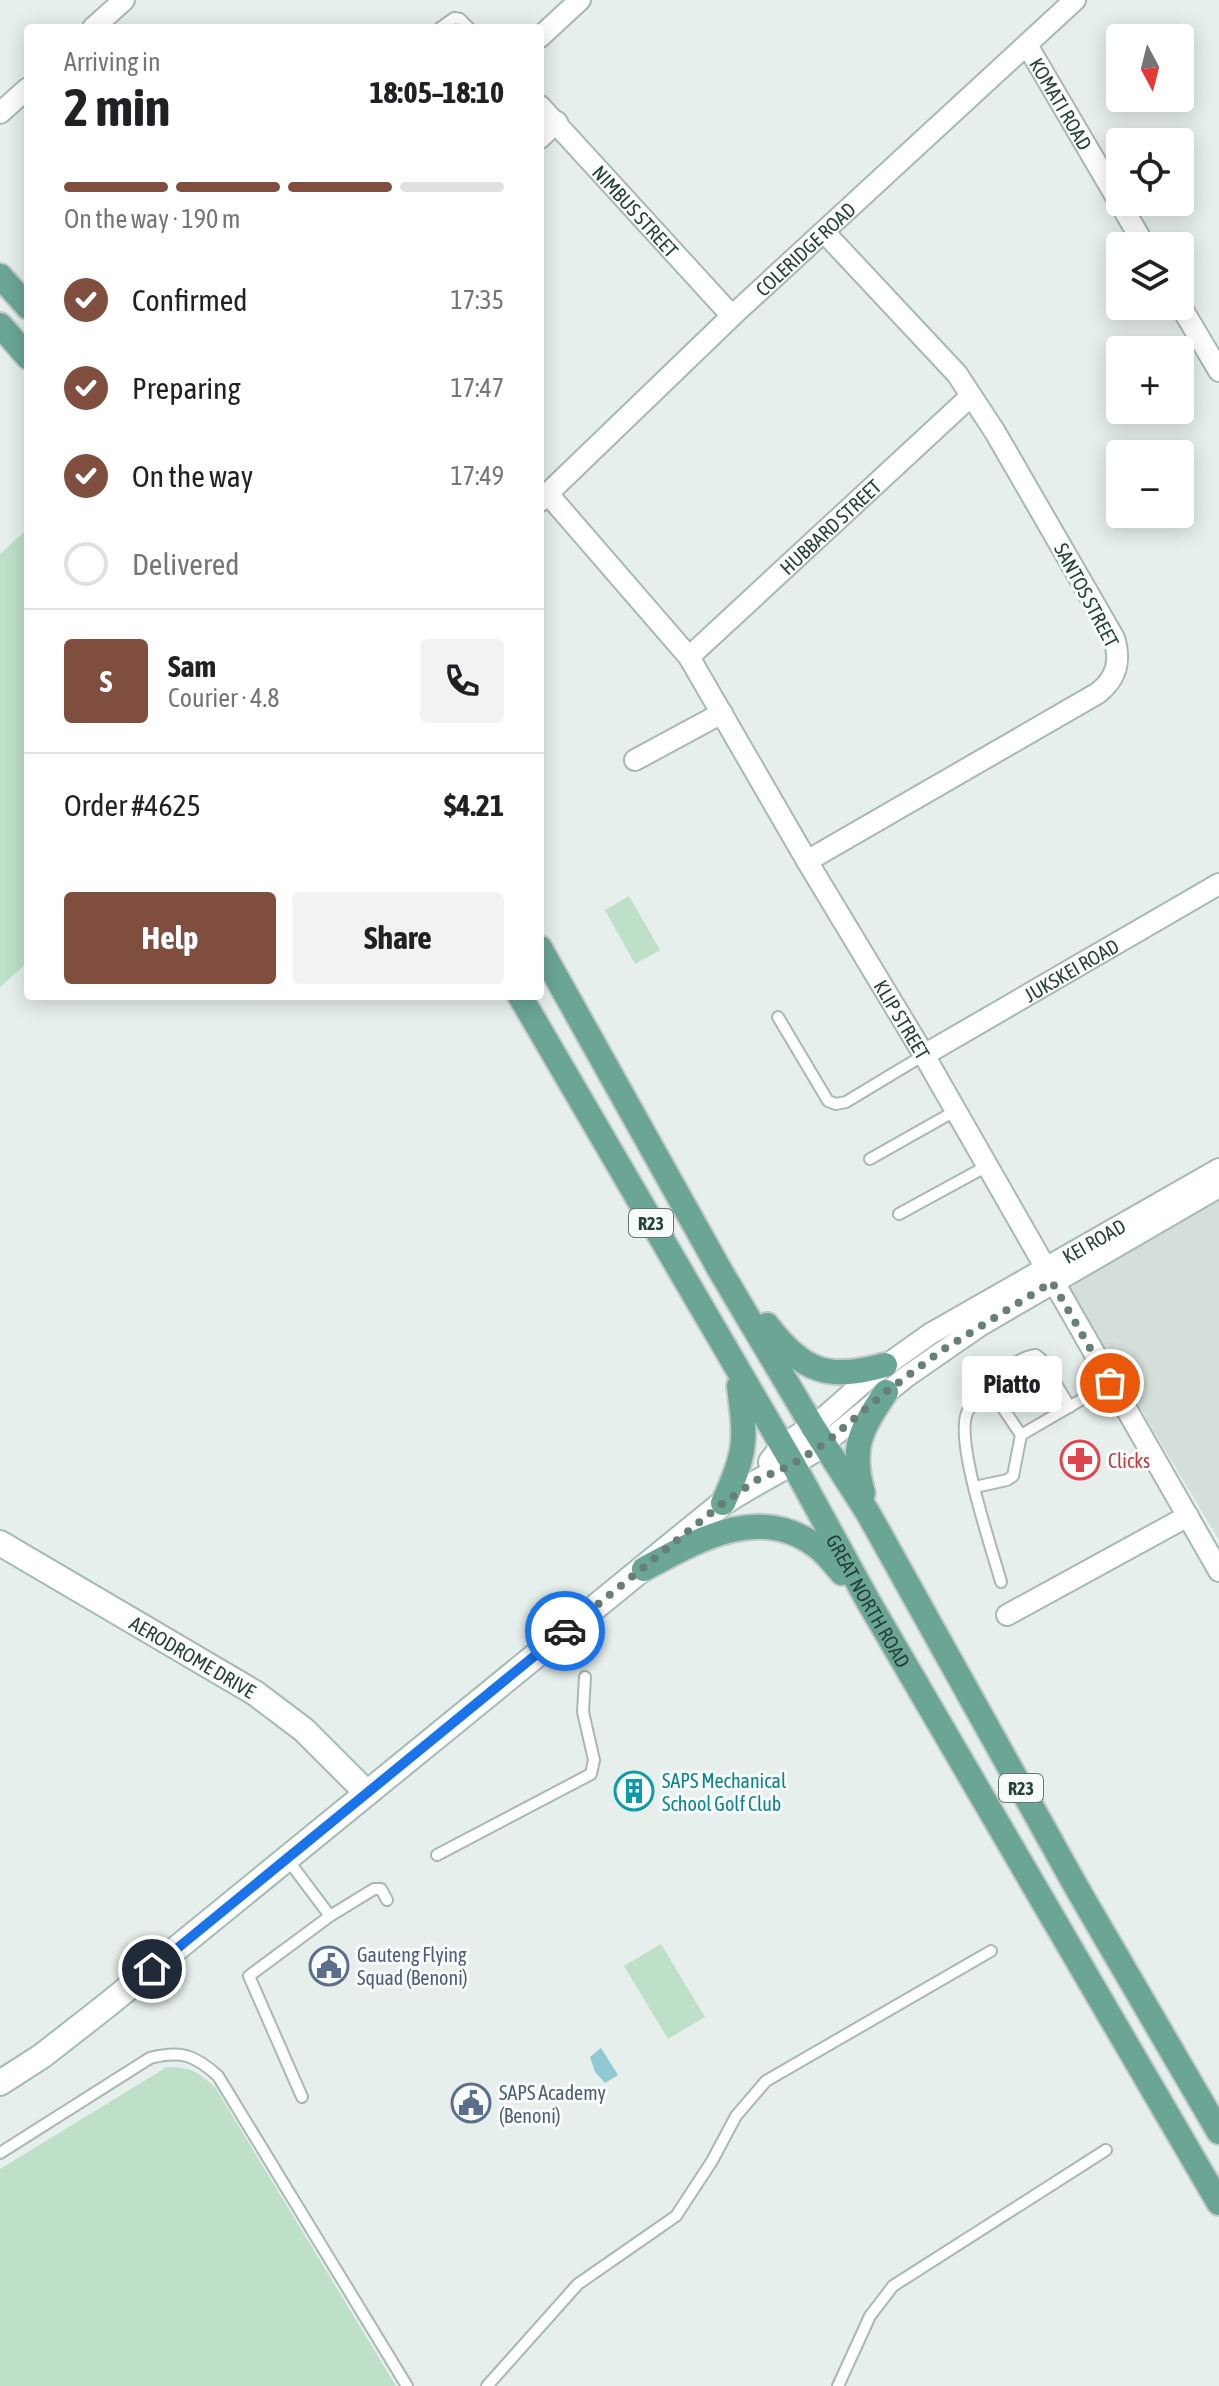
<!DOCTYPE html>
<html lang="en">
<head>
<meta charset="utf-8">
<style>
	:root { --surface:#fff; --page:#f2f2f2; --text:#202124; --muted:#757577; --line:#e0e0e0; --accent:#7f4e3f }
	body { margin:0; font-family:"Asap Condensed",sans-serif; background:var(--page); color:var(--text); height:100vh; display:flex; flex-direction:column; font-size:30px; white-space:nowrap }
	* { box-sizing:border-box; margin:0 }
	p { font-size:26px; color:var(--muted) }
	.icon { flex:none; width:44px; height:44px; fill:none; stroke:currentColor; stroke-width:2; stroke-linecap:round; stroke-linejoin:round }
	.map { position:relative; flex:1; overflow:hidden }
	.details { position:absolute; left:24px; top:24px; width:520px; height:976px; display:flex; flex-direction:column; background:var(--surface); border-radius:8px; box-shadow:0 4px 20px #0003 }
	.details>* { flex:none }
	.needle { width:52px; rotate:173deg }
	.buttons { position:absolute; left:1106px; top:24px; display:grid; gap:16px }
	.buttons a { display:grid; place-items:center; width:88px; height:88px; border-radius:8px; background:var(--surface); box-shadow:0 4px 20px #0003; font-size:40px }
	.pin { position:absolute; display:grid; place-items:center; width:68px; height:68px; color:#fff; margin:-34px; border:4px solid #fff; border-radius:50%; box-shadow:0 2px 8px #0007 }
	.courier { position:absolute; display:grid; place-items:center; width:80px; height:80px; margin:-40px; border:6px solid #1a73e8; border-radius:50%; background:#fff; color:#222; box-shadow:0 2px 10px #0007 }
	.bubble { position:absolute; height:56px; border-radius:8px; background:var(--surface); box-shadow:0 4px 20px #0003; font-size:26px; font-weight:700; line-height:56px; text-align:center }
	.summary em { font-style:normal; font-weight:700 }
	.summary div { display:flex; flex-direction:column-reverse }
	.summary { display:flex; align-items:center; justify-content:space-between; height:136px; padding:0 40px }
	h1 { font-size:52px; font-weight:700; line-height:60px }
	.bar { display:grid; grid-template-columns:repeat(4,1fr); gap:12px 8px; align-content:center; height:96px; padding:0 40px }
	.bar i { height:10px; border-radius:6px; background:var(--line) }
	.bar .current { background:var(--accent) }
	.bar p { grid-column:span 4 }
	.line { display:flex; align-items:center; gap:20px; padding:0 40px; border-top:2px solid var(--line) }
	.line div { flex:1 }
	.round { display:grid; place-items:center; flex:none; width:84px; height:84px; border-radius:8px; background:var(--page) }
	ol { padding:0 40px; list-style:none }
	li { display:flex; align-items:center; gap:24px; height:88px }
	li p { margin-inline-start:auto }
	li .icon { padding:8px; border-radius:50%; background:var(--accent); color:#fff; stroke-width:4 }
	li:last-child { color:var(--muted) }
	li i { width:44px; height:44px; border:4px solid var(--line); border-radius:50% }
	.primary-button { display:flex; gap:16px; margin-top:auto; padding:16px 40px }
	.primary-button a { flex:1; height:92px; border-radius:8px; background:var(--accent); color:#fff; font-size:32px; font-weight:700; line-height:92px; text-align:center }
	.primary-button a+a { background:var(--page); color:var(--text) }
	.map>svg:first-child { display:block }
</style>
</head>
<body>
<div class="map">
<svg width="1219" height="2386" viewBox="0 0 1219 2386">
	<rect width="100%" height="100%" fill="#e6efeb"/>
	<path fill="#d4dfda" d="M 1219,1190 L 1219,1540 L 1063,1279 Z"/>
	<path fill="#bfe0c8" d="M 28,528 L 28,962 L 0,987 L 0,554 Z
		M 629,896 L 660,950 L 635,964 L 605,910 Z
		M 661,1944 L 705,2017 L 668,2039 L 624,1966 Z
		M 167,2067 C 190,2067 197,2071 215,2087 L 396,2386 L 0,2386 L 0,2169 Z"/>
	<path fill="#8ec9d4" d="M 601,2048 L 618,2075 L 605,2083 L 595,2072 L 590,2057 Z"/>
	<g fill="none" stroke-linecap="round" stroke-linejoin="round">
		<defs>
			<path id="lane" d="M 440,28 L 454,18 L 460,19 L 469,28
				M 778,1017 L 828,1101 L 836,1104 L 846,1102 L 924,1055
				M 870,1159 L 955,1111
				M 899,1214 L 987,1166
				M 989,1387 L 1021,1435
				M 975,1487 L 1007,1480 L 1013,1476 L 1021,1435 L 1110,1383
				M 1001,1582 C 992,1549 955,1442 967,1413 C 972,1400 986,1391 996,1381 C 1008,1369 1018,1357 1036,1355 L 1041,1359 L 1070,1407
				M 437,1855 L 591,1774 L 594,1760 L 583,1712 L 585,1677
				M 288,1860 L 330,1916
				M 302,2097 L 249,1976 L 330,1916 L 374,1889 L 381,1889 L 387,1900
				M 0,2153 L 150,2058 C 181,2050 195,2055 218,2076 L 407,2386
				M 487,2386 L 578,2284 L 676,2216 L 712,2161 L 736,2116 L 766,2081 L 991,1951
				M 838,2386 L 870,2316 L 893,2286 L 1106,2150"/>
			<g id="street">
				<path d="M 93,28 L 124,0"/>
				<path d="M 540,37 L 580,0"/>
				<path id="s1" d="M 1027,45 L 1145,246"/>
				<path id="s2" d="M 540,106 L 732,316"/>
				<path d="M 0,113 L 28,88"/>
				<path d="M 540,138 L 557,122"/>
				<path d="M 1180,305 L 1219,371"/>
				<path id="s3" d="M 548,494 L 689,657 L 807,861 L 924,1055 L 1219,1571"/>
				<path id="s4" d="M 540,501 L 732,316 L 1075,0"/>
				<path id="s5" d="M 689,657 L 971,396"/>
				<path d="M 635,760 L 722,713"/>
				<path d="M 807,861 L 1098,693 C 1117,678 1121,661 1114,638 L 995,432 L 957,374 L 825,233"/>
				<path id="s6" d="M 924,1055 L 1219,884"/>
				<path id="s7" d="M 813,1427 L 871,1376 L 930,1334 L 1219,1169"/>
				<path d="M 824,1444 L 906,1377 L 981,1325 L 1219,1187"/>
				<path d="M 1007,1615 L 1188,1516"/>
			</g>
			<g id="secondary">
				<path d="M 771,1462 L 782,1448 L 813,1427"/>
				<path id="s8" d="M 0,1543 L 255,1693 L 304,1730 L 367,1793"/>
				<path d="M 0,2083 L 42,2056 L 106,2006 L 723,1503 C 756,1481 791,1465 824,1444"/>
			</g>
			<g id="primary">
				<path d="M 0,276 L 28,307"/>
				<path d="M 0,325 L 28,357"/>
				<path d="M 540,948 L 721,1272 L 813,1427 L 868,1513 L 1078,1890 L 1219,2132"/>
				<path id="s9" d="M 520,996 L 793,1464 L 868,1601 L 1219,2203"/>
				<path d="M 767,1325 C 803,1372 828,1381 885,1365"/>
				<path d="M 863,1493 C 850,1448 861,1429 886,1392"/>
				<path d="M 723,1503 C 747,1451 746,1441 739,1386"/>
				<path d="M 644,1569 C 696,1541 759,1503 816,1546 C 826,1553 834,1564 842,1573"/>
			</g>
		</defs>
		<use href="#lane" stroke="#a8b8b2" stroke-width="14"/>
		<use href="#street" stroke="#a8b8b2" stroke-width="24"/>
		<use href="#secondary" stroke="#a4bbb3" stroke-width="28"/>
		<use href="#primary" stroke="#c2cac8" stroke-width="28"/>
		<use href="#lane" stroke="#fff" stroke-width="10"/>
		<use href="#street" stroke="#fff" stroke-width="20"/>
		<use href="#secondary" stroke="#fff" stroke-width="24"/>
		<use href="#primary" stroke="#6aa596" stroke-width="24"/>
	</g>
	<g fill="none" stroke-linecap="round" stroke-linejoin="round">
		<path stroke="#687f78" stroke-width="8" stroke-dasharray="0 14.4" d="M 565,1631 L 723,1503 L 757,1480 L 793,1464 L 824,1444 L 886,1392 L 941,1351 L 1052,1282 L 1110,1383"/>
		<path stroke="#1a73e8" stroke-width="10" d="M 152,1969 L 565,1631"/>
	</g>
	<defs>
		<symbol id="pharmacy-ring" viewBox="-11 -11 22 22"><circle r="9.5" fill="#f7fbf9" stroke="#e0444e" stroke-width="1.5"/><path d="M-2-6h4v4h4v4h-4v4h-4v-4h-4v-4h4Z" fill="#e0444e"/></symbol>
		<symbol id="building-ring" viewBox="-11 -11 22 22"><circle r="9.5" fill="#f7fbf9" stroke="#0f9aa8" stroke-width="1.5"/><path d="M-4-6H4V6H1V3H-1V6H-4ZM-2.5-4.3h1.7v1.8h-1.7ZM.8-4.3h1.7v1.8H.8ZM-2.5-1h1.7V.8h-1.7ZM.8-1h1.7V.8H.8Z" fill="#0f9aa8"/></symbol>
		<symbol id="civic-ring" viewBox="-11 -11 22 22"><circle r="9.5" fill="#f7fbf9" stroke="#5c6f8a" stroke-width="1.5"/><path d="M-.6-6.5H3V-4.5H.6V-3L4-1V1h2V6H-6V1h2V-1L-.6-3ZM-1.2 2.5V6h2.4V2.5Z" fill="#5c6f8a"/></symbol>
	</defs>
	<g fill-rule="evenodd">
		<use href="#pharmacy-ring" x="1058" y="1438" width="44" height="44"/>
		<use href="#building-ring" x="612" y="1769" width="44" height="44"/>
		<use href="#civic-ring" x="307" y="1944" width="44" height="44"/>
		<use href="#civic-ring" x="449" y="2081" width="44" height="44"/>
	</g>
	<g text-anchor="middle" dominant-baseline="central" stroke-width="6" stroke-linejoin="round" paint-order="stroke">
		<g fill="#f7fbf9" stroke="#637a73" stroke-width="2">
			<rect x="629" y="1209" width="44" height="28" rx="6"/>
			<rect x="999" y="1774" width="44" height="28" rx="6"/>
		</g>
		<g font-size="18" font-weight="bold" fill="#24423a">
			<text x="651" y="1223">R23</text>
			<text x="1021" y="1788">R23</text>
		</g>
		<g font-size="20" fill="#24423a" stroke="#f7fbf9">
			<text stroke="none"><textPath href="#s1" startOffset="68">KOMATI ROAD</textPath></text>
			<text stroke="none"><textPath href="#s2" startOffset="142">NIMBUS STREET</textPath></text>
			<text stroke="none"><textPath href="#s4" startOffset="366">COLERIDGE ROAD</textPath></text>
			<text stroke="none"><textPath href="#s5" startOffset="192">HUBBARD STREET</textPath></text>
			<text transform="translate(1087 595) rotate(62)">SANTOS STREET</text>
			<text stroke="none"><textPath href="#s6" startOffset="170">JUKSKEI ROAD</textPath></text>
			<text stroke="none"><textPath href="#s3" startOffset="636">KLIP STREET</textPath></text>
			<text stroke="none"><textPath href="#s7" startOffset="338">KEI ROAD</textPath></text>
			<text stroke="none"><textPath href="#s9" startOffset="698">GREAT NORTH ROAD</textPath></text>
			<text stroke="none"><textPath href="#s8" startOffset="224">AERODROME DRIVE</textPath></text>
		</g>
		<g font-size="20" fill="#be3a42" stroke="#f7fbf9" text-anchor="start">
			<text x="1108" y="1460">Clicks</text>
		</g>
		<g font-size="20" fill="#0d838f" stroke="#f7fbf9" text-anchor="start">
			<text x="662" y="1780">SAPS Mechanical<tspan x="662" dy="23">School Golf Club</tspan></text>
		</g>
		<g font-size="20" fill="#4e5e75" stroke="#f7fbf9" text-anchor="start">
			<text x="357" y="1954">Gauteng Flying<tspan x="357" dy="23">Squad (Benoni)</tspan></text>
			<text x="499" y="2092">SAPS Academy<tspan x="499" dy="23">(Benoni)</tspan></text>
		</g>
	</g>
</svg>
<div class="buttons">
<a><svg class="needle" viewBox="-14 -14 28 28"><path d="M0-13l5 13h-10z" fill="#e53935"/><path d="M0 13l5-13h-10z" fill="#757577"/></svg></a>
<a><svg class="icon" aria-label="locate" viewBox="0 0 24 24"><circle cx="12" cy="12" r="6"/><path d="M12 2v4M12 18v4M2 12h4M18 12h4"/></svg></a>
<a><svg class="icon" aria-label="layers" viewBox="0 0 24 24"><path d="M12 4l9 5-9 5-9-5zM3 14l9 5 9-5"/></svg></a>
<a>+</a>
<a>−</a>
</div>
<div class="pin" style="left:1110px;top:1383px;background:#ea580c"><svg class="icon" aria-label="bag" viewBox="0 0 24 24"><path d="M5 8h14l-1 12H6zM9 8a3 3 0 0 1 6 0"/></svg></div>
<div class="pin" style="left:152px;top:1969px;background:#1f2937"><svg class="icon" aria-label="home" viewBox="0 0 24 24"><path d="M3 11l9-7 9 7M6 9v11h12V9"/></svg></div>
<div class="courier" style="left:565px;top:1631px"><svg class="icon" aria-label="car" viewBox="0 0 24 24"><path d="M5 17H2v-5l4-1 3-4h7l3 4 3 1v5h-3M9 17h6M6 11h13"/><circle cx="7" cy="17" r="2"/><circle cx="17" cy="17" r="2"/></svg></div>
<div class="bubble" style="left:962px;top:1356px;width:100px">Piatto</div>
<section class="details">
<div class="summary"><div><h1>2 min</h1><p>Arriving in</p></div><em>18:05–18:10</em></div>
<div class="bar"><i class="current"></i><i class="current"></i><i class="current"></i><i></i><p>On the way · 190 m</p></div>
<ol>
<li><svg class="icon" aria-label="check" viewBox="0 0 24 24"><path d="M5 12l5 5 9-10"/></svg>Confirmed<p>17:35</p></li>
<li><svg class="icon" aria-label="check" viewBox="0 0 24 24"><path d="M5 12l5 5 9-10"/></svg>Preparing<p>17:47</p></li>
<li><svg class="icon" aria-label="check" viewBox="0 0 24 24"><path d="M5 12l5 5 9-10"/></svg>On the way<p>17:49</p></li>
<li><i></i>Delivered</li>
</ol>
<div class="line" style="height:144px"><b class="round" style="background:var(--accent);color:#fff">S</b><div><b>Sam</b><p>Courier · 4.8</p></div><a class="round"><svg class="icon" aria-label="phone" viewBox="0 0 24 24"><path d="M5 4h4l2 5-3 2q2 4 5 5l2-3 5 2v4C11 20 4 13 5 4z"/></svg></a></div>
<div class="line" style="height:104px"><div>Order #4625</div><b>$4.21</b></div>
<div class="primary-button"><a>Help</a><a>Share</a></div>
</section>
</div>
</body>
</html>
